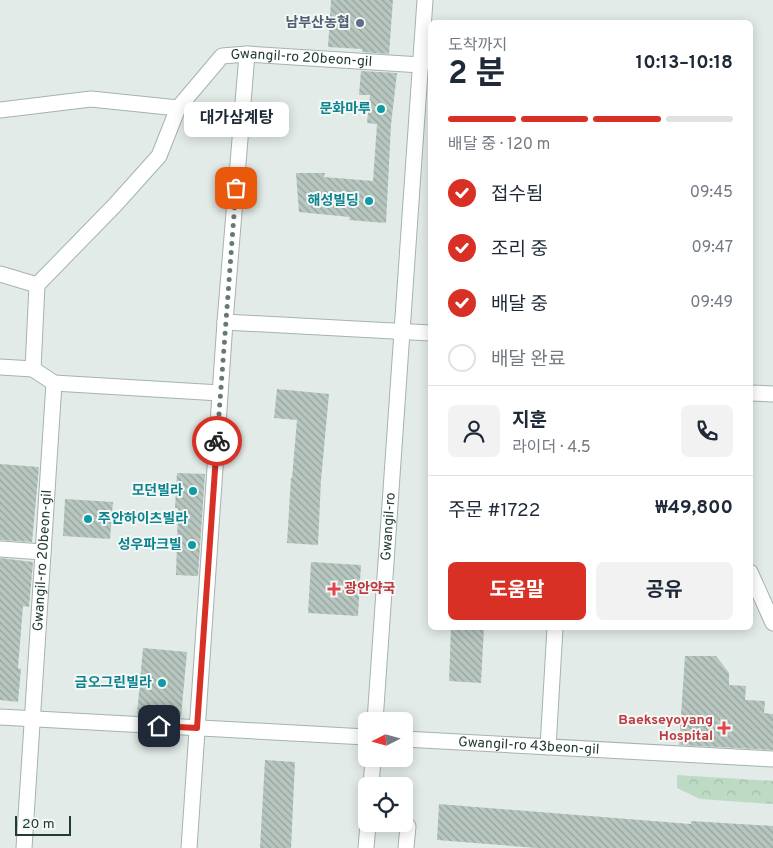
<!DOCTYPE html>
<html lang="ko">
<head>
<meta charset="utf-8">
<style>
	:root { --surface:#fff; --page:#f2f2f3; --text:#1f2937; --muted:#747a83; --line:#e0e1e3; --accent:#d93025 }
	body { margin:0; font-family:Overpass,"Noto Sans KR",sans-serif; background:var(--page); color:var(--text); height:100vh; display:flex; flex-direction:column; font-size:19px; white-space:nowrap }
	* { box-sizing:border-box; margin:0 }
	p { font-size:16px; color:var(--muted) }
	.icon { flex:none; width:28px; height:28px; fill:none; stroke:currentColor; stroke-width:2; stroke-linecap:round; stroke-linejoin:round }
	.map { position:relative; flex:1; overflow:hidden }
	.sheet { position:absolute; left:428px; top:20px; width:325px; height:610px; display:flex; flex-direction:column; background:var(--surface); border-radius:8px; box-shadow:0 2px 12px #0003 }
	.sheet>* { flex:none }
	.needle { width:32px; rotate:264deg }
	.controls { position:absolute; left:358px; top:712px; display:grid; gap:10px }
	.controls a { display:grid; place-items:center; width:55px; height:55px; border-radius:8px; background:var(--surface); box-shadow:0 2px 12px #0003; font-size:25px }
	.scale { position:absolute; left:15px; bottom:12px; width:56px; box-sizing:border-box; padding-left:5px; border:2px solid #233b35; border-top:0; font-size:14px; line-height:18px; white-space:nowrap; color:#233b35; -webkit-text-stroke:4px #f3f8f5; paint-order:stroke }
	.pin { position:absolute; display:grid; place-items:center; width:42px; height:42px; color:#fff; margin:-21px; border-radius:10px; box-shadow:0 2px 8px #0006 }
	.courier { position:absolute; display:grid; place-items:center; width:50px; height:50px; margin:-25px; border:4px solid #d93025; border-radius:50%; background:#fff; color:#222; box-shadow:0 1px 6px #0007 }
	.bubble { position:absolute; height:35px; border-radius:8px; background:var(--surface); box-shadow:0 2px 12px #0003; font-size:16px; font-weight:700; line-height:35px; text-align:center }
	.headline em { font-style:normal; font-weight:700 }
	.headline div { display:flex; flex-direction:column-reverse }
	.headline { display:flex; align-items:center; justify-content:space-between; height:85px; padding:0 20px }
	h1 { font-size:32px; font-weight:700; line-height:38px }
	.bar { display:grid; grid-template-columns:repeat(4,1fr); gap:8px 5px; align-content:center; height:60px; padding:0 20px }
	.bar i { height:6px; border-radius:4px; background:var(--line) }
	.bar .selected { background:var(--accent) }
	.bar p { grid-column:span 4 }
	.line { display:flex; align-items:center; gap:12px; padding:0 20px; border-top:1px solid var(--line) }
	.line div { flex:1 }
	.round { display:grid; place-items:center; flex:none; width:52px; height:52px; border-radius:8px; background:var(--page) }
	ol { padding:0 20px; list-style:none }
	li { display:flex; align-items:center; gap:15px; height:55px }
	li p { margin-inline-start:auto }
	li .icon { padding:5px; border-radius:50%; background:var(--accent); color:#fff; stroke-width:4 }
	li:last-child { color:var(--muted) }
	li i { width:28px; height:28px; border:2px solid var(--line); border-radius:50% }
	.button { display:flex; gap:10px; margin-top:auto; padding:10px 20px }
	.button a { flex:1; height:58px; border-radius:8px; background:var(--accent); color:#fff; font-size:20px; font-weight:700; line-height:58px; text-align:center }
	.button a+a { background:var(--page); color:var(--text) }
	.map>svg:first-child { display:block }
</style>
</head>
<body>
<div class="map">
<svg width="773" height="848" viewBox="0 0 773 848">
	<defs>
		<pattern id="forest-crowns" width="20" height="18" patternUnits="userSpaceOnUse" patternTransform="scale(1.25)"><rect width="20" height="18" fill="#bddbc4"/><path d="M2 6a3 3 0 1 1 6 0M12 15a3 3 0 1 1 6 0" fill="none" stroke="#a2bda9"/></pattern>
		<pattern id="building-back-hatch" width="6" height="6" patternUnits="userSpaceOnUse" patternTransform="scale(1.25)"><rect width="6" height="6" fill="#b8c6c0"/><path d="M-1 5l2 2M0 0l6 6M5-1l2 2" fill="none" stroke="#95a29d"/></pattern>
	</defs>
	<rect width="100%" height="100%" fill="#e2ebe7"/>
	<path fill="url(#forest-crowns)" d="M 677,775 L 773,781 L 773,804 L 700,799 L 677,788 Z"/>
	<path fill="url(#building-back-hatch)" d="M 331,0 L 393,0 L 389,54 L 362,52 L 362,49 L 328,47 Z
		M 361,71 L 397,73 L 391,125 L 386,223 L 349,220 L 350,217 L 299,212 L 296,173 L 325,173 L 324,177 L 373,181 L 377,124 L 367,123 L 370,95 L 359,95 Z
		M 277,389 L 329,394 L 321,480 L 318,545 L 287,543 L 291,478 L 292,478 L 297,420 L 274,418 Z
		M 0,464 L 39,467 L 32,542 L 0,540 Z
		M 177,473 L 205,474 L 198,576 L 176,575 L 178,508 L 175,508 Z
		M 65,499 L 113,502 L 110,539 L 63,536 Z
		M 0,558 L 33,562 L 29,607 L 23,606 L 18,668 L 21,669 L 18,702 L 0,700 Z
		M 311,562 L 361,565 L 358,616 L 308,613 Z
		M 451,628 L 484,628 L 481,683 L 449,681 Z
		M 143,648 L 187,652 L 181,717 L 137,714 Z
		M 685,656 L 716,656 L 729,673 L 729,685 L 746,686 L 745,700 L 765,701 L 764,713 L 773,714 L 773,750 L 679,745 Z
		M 265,760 L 295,762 L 291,848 L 260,848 Z
		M 439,804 L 691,824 L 691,821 L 773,826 L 773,848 L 537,848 L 437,840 Z"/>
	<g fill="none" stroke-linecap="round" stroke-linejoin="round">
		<defs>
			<g id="minor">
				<path d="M 0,110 L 91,99 L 178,108"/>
				<path d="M 0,274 L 37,285"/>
				<path d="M 225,322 L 430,333"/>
				<path d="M 0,367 L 33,369"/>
				<path id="s1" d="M 33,369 L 37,285 L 115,205 L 159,156 L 178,108 L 222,56 L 247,54 L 421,65"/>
				<path d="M 54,383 L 220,393"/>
				<path d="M 750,393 L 773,394"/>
				<path d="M 0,549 L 43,552"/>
				<path d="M 750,572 L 773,623"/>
				<path d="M 0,717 L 366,737"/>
				<path id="s2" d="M 375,721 L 425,0"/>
				<path id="s3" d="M 404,739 L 773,759"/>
				<path d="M 548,747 L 555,628"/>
				<path d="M 371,786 L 373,759"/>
				<path id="s4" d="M 24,848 L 54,383 L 33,369"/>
				<path d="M 189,848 L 225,322 L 247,54"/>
				<path d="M 366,848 L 368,824"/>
				<path d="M 406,848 L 408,826"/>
			</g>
		</defs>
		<use href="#minor" stroke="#a5b3ae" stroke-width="17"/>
		<use href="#minor" stroke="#fff" stroke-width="15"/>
	</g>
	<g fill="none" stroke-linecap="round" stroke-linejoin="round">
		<path stroke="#667973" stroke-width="5" stroke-dasharray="0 9" d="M 217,441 L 236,188"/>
		<path stroke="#d93025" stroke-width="6" d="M 159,726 L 197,728 L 217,441"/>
	</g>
	<circle fill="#5c6f8a" stroke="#f3f8f5" stroke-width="2" cx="360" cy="23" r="5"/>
	<g fill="#0f9aa8" stroke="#f3f8f5" stroke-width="2">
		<circle cx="381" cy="109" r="5"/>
		<circle cx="369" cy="201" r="5"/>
		<circle cx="193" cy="491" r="5"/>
		<circle cx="88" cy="519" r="5"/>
		<circle cx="192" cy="545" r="5"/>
		<circle cx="162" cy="683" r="5"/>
	</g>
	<g fill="#e0444e" stroke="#f3f8f5" stroke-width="2">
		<path d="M331.5 581.5h5v5h5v5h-5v5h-5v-5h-5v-5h5z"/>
		<path d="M721.5 720.5h5v5h5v5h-5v5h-5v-5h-5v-5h5z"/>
	</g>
	<g text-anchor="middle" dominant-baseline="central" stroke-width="4" stroke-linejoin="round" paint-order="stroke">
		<g font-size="14" font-weight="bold" fill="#4e5e75" stroke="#f3f8f5" text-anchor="end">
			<text x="350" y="23">남부산농협</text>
		</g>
		<g font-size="14" fill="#233b35" stroke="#f3f8f5">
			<text stroke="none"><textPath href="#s1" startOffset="461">Gwangil-ro 20beon-gil</textPath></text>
			<text stroke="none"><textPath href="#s2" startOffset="195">Gwangil-ro</textPath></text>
			<text stroke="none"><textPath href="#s4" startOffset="288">Gwangil-ro 20beon-gil</textPath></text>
			<text stroke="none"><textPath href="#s3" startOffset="125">Gwangil-ro 43beon-gil</textPath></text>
		</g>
		<g font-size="14" font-weight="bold" fill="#0d838f" stroke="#f3f8f5" text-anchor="end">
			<text x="371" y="109">문화마루</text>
			<text x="359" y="201">해성빌딩</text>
			<text x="183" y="491">모던빌라</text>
			<text x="98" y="519" text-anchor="start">주안하이츠빌라</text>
			<text x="182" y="545">성우파크빌</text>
			<text x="152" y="683">금오그린빌라</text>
		</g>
		<g font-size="14" font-weight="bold" fill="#be3a42" stroke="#f3f8f5" text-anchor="start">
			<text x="344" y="589">광안약국</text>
			<text x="713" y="720" text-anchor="end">Baekseyoyang<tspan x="713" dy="16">Hospital</tspan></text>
		</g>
	</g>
</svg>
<div class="controls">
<a><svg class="needle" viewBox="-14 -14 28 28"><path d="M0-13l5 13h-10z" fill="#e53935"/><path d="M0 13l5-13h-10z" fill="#747a83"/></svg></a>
<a><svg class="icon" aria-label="locate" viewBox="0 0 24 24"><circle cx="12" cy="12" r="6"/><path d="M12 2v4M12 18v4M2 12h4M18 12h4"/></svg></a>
</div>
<div class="scale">20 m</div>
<div class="pin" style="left:236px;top:188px;background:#ea580c"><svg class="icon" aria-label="bag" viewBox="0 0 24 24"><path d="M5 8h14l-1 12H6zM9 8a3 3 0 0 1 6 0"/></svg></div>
<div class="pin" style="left:159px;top:726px;background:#1f2937"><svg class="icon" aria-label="home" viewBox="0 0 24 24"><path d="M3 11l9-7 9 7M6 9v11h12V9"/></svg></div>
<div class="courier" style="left:217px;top:441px"><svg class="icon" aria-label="bike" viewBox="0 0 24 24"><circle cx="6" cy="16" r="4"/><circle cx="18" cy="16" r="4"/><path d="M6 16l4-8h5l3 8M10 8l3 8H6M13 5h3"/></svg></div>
<div class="bubble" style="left:184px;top:102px;width:105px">대가삼계탕</div>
<section class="sheet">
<div class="headline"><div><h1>2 분</h1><p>도착까지</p></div><em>10:13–10:18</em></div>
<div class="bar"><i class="selected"></i><i class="selected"></i><i class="selected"></i><i></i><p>배달 중 · 120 m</p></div>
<ol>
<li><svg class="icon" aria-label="check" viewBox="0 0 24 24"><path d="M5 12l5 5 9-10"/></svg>접수됨<p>09:45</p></li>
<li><svg class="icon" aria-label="check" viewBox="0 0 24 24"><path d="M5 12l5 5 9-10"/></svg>조리 중<p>09:47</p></li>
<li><svg class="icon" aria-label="check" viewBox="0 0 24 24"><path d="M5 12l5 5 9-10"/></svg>배달 중<p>09:49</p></li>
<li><i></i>배달 완료</li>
</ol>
<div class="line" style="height:90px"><a class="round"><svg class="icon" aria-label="person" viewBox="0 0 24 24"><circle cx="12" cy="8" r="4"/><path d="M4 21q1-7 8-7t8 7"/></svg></a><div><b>지훈</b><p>라이더 · 4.5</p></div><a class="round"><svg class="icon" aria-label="phone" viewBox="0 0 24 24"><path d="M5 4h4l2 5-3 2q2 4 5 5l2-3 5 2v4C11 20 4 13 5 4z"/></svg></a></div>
<div class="line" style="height:65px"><div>주문 #1722</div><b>₩49,800</b></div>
<div class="button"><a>도움말</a><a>공유</a></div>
</section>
</div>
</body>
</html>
